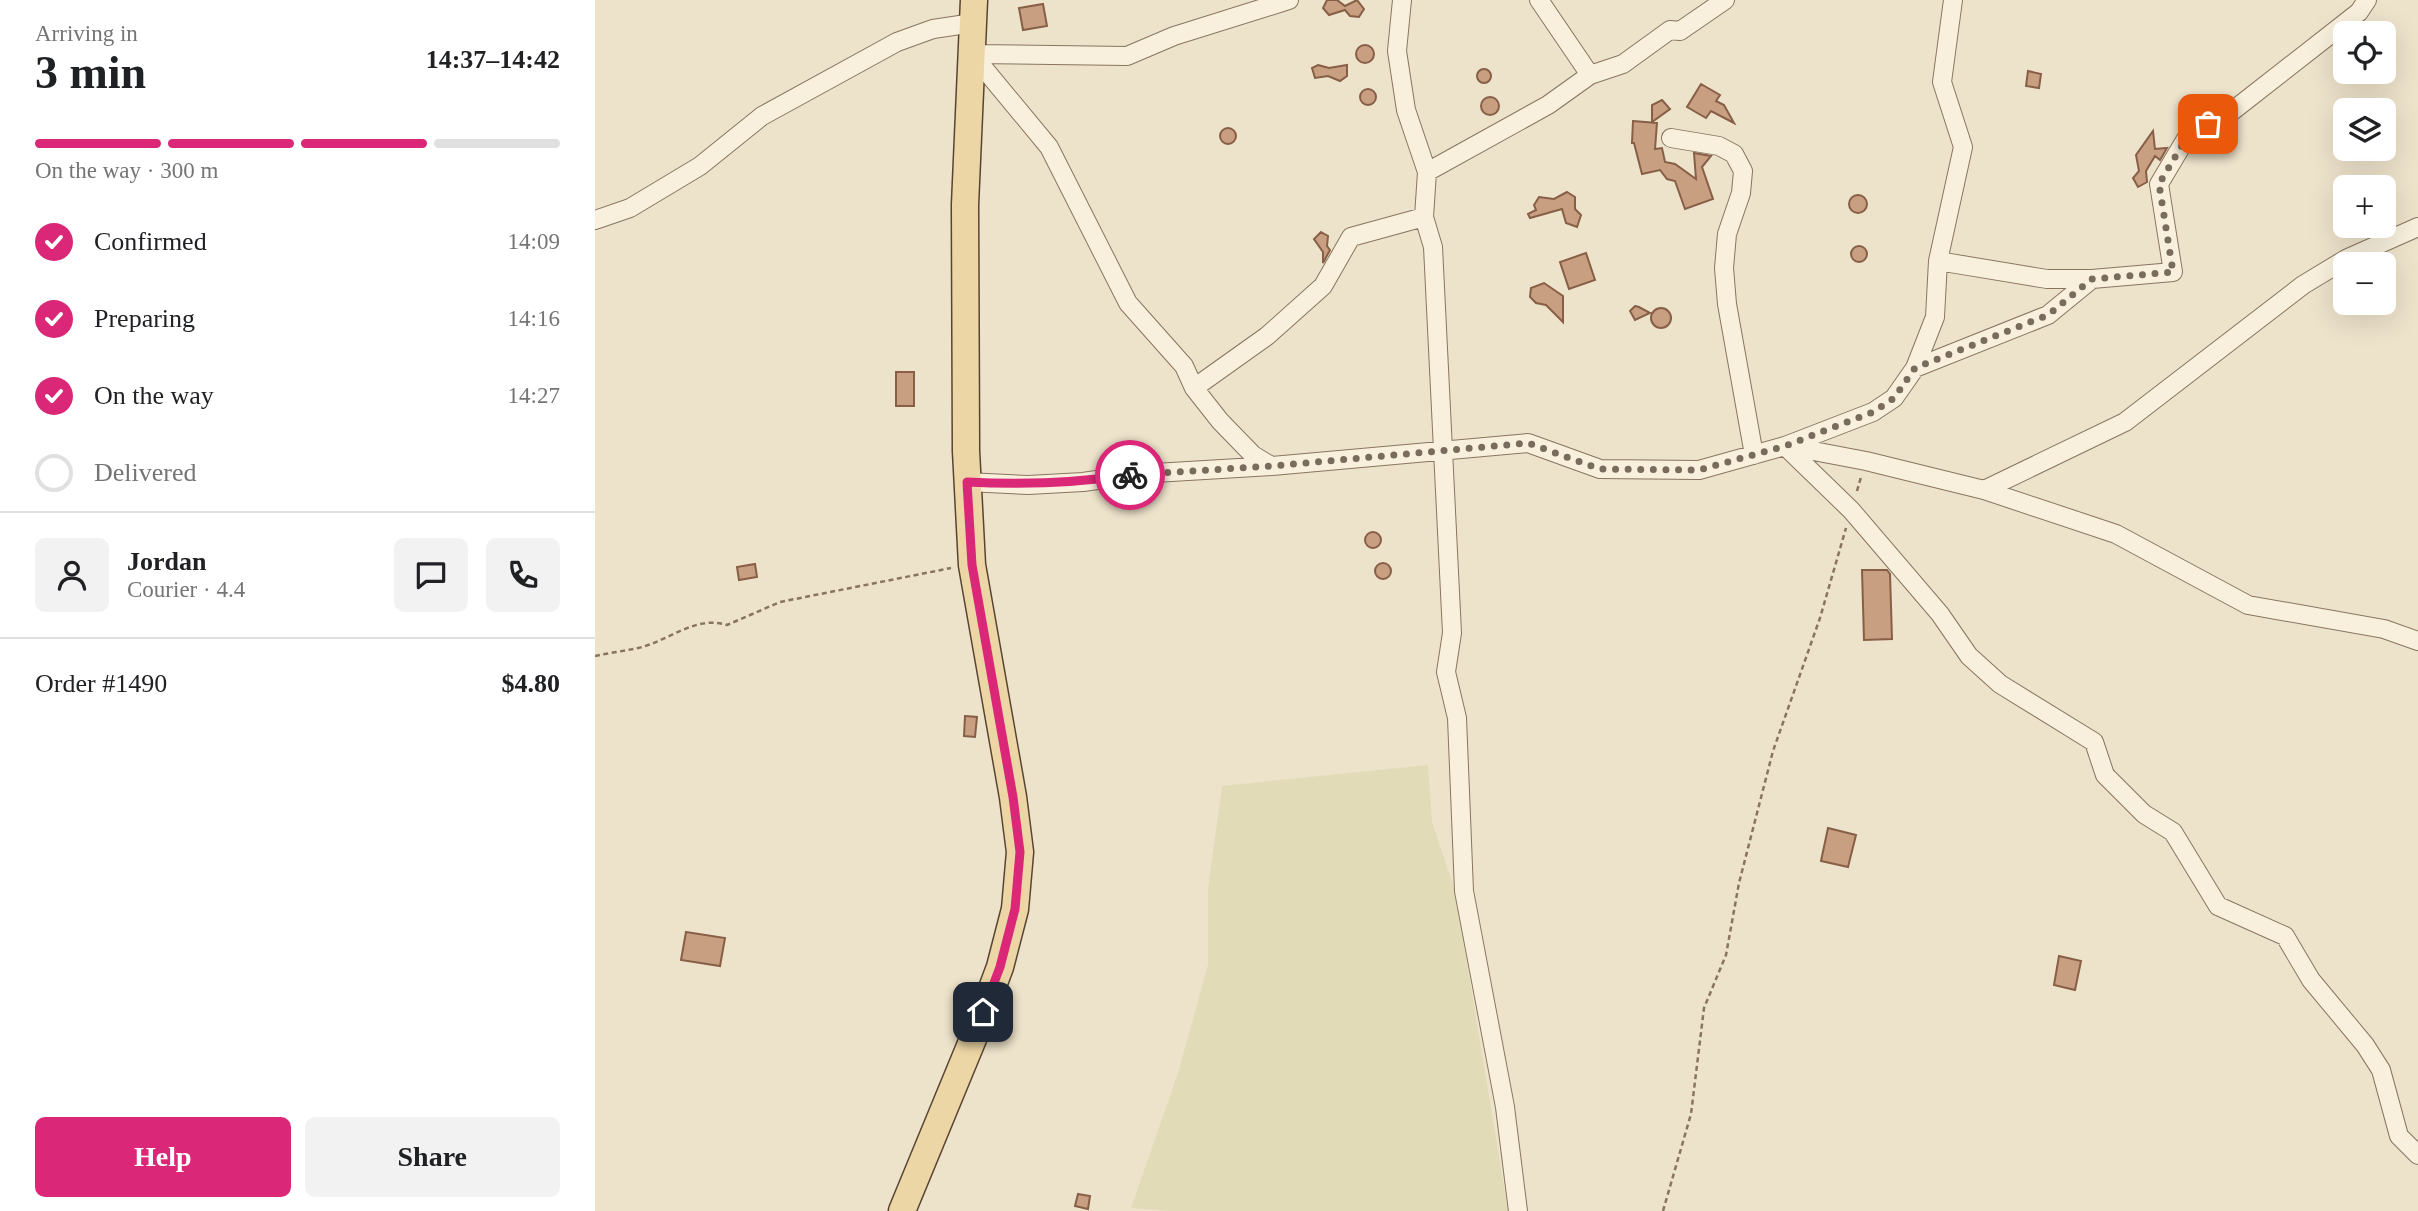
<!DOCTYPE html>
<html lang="en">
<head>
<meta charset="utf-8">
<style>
	:root { --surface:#fff; --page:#f2f2f2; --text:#202124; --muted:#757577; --line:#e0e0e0; --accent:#db2777 }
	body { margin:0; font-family:"Times New Roman",serif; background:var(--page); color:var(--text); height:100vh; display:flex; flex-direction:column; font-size:26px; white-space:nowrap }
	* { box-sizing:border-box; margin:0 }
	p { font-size:23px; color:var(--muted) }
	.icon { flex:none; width:38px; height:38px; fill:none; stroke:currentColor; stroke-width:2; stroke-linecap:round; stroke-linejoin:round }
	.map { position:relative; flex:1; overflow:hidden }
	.sheet { display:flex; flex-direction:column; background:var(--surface); width:595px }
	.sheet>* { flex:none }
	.buttons { position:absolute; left:1738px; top:21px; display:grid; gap:14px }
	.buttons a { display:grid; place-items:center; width:63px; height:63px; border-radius:10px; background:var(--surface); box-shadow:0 7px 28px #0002; font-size:35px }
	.pin { position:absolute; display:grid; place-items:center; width:60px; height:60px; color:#fff; margin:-30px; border-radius:14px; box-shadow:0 4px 10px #0006 }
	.courier { position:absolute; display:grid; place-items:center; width:70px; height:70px; margin:-35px; border:5px solid #db2777; border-radius:50%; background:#fff; color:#222; box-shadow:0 2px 9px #0007 }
	.headline em { font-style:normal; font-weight:700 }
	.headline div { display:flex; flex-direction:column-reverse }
	.headline { display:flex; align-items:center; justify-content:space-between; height:119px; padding:0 35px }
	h1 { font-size:46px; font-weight:700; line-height:52px }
	.bar { display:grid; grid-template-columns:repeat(4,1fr); gap:10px 7px; align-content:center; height:84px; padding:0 35px }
	.bar i { height:9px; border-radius:5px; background:var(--line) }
	.bar .on { background:var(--accent) }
	.bar p { grid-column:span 4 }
	.line { display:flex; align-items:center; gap:18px; padding:0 35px; border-top:2px solid var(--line) }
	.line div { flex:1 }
	.round { display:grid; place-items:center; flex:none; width:74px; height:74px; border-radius:10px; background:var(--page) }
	ol { padding:0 35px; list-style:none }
	li { display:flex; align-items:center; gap:21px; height:77px }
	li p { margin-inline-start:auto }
	li .icon { padding:7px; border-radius:50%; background:var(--accent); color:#fff; stroke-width:4 }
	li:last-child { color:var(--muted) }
	li i { width:38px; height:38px; border:4px solid var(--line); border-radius:50% }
	.action { display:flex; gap:14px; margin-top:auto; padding:14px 35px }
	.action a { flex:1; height:80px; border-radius:10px; background:var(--accent); color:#fff; font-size:28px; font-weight:700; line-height:80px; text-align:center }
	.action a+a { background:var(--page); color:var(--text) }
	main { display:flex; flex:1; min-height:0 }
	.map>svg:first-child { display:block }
</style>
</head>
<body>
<main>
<section class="sheet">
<div class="headline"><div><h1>3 min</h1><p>Arriving in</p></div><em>14:37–14:42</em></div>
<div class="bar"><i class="on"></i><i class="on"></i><i class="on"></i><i></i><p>On the way · 300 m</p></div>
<ol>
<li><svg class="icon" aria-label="check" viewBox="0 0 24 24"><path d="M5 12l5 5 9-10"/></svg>Confirmed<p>14:09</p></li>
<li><svg class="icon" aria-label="check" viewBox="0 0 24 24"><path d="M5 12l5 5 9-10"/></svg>Preparing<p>14:16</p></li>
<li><svg class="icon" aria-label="check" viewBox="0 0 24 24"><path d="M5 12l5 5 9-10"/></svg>On the way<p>14:27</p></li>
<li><i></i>Delivered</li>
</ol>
<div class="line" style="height:126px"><a class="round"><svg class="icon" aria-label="person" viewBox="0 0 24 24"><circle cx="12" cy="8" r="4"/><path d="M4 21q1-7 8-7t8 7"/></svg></a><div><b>Jordan</b><p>Courier · 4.4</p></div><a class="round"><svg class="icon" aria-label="chat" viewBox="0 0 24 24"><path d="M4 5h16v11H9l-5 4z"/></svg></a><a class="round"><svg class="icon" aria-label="phone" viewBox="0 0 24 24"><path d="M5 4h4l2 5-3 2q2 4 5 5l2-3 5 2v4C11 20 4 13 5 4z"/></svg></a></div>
<div class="line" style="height:91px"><div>Order #1490</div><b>$4.80</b></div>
<div class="action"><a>Help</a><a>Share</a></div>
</section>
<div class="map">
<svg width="1823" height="1211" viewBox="0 0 1823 1211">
	<rect width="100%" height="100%" fill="#ede2ca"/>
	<path fill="#e2dbb8" d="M 833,765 L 837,822 L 860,891 L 913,1211 L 575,1211 L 536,1208 L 583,1073 L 613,965 L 613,889 L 627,786 Z"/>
	<path fill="#c99f82" stroke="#875f46" stroke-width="2" d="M 732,0 L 742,0 L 750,6 L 762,0 L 769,9 L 764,17 L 755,16 L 750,10 L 734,15 L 728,8 Z
		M 448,4 L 452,26 L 428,30 L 424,8 Z
		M761 54a9 9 0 1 1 18 0a9 9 0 1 1-18 0Z
		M 723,65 L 734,68 L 752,65 L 752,76 L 745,81 L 733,76 L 720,78 L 717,68 Z
		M882 76a7 7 0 1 1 14 0a7 7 0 1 1-14 0Z
		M 1433,71 L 1446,74 L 1444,88 L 1431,86 Z
		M 1106,84 L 1125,95 L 1121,101 L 1129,105 L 1139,123 L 1116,111 L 1111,118 L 1092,107 Z
		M765 97a8 8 0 1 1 16 0a8 8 0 1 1-16 0Z
		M886 106a9 9 0 1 1 18 0a9 9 0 1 1-18 0Z
		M 1067,100 L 1075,109 L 1057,122 L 1057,105 Z
		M 1038,121 L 1062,123 L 1060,149 L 1067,148 L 1070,162 L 1080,164 L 1101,179 L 1099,153 L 1116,156 L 1107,167 L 1118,199 L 1090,209 L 1080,181 L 1072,179 L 1065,170 L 1047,174 L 1039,143 L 1037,143 Z
		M625 136a8 8 0 1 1 16 0a8 8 0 1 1-16 0Z
		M 1558,131 L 1560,149 L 1572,148 L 1565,160 L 1560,156 L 1551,171 L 1552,182 L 1543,187 L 1538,178 L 1544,171 L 1541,155 Z
		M 972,192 L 980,197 L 980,209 L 986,215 L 982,227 L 971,223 L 967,209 L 935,218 L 933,214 L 941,210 L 939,205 L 944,197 L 959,199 Z
		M1254 204a9 9 0 1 1 18 0a9 9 0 1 1-18 0Z
		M 726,232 L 733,236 L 732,246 L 735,250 L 728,263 L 728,252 L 719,239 Z
		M1256 254a8 8 0 1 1 16 0a8 8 0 1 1-16 0Z
		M 991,253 L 1000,280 L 974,289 L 965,262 Z
		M 949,283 L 968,296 L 968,322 L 951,305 L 941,303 L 935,297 L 936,288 Z
		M 1040,306 L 1044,307 L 1055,313 L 1040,320 L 1035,311 Z
		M1056 318a10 10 0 1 1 20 0a10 10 0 1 1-20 0Z
		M 301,372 L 319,372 L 319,406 L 301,406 Z
		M770 540a8 8 0 1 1 16 0a8 8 0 1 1-16 0Z
		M780 571a8 8 0 1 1 16 0a8 8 0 1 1-16 0Z
		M 160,564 L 162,577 L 144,580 L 142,567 Z
		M 1267,570 L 1292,570 L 1295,574 L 1297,639 L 1269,640 Z
		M 370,716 L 382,717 L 380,737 L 369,736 Z
		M 1233,828 L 1261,835 L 1253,867 L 1226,861 Z
		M 91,932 L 130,938 L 125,966 L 86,960 Z
		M 1464,956 L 1486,961 L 1480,990 L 1459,985 Z
		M 483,1194 L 495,1196 L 493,1209 L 480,1206 Z"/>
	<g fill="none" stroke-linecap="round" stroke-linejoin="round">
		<defs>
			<path id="minor" d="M 807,0 L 802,51 L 811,110 L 832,172 L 829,217 L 838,247 L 857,633 L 851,672 L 862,718 L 869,891 L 910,1107 L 923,1211
				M 944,0 L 995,75
				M 377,54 L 454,147 L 533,303 L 589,366 L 599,388 L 625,421 L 658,455 L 676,466
				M 377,54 L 532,56 L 579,36 L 694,0
				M 1076,138 L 1124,146 L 1139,154 L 1148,171 L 1146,193 L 1132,234 L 1129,268 L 1132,304 L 1159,455
				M 832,172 L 953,105 L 995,75 L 1028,64 L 1075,30 L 1085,31 L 1130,0
				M 0,220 L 35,208 L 105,166 L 167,116 L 302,42 L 338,29 L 378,23
				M 1343,261 L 1452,279 L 1497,279 L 1578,272 L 1564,184 L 1595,132 L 1631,116 L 1764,12 L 1772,0
				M 1320,368 L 1340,317 L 1343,261 L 1368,147 L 1347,82 L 1358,0
				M 599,388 L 672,336 L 728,286 L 756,237 L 829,217
				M 1190,446 L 1256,510 L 1345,614 L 1374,656 L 1405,684 L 1499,742 L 1510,775 L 1549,814 L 1578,832 L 1623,906 L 1690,936 L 1716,980 L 1770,1045 L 1786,1070 L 1804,1136 L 1823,1155
				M 1192,446 L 1271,461 L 1389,490 L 1521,534 L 1653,605 L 1789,629 L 1823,641
				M 372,482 L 433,485 L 488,482 L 543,474 L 677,466 L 933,443 L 1005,469 L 1104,470 L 1190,446 L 1278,412 L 1299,398 L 1320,368 L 1453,315 L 1497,279
				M 1389,490 L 1530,422 L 1708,285 L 1751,259 L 1823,227"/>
			<path id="primary" d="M 307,1211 L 380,1034 L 405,967 L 420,909 L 425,852 L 418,797 L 377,565 L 371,451 L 370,205 L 379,0"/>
		</defs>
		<use href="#minor" stroke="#89755f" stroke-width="20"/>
		<use href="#primary" stroke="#584433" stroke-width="29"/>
		<path stroke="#89755f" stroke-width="2.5" stroke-dasharray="5 3.5" stroke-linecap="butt" d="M 1262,491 L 1266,477
			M 0,656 C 14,653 29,651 43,648 C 74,641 100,615 132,625 L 185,602 L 356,568
			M 1068,1211 L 1096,1114 L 1109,1008 L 1131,955 L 1144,883 L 1178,751 L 1225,618 L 1251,528"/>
		<use href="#minor" stroke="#f8f0dd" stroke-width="18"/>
		<use href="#primary" stroke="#edd6a5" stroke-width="26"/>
	</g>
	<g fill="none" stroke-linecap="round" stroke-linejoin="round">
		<path stroke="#796c5d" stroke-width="7" stroke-dasharray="0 12.6" d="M 535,475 L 677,466 L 933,443 L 1005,469 L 1104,470 L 1190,446 L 1278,412 L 1299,398 L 1320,368 L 1453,315 L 1497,279 L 1578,272 L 1564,184 L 1595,132 L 1613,124"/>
		<path stroke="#db2777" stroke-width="9" d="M 388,1012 L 405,967 L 420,909 L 425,852 L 418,797 L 377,565 L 372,482 C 428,485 480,483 535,475"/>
	</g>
</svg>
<div class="buttons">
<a><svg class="icon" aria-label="locate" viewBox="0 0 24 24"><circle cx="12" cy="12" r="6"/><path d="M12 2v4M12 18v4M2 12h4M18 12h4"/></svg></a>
<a><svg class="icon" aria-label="layers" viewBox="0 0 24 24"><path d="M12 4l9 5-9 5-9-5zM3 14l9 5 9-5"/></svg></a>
<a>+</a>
<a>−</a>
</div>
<div class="pin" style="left:1613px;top:124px;background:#ea580c"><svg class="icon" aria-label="bag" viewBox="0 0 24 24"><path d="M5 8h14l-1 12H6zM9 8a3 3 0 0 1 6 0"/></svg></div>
<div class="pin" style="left:388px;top:1012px;background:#1f2937"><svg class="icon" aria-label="home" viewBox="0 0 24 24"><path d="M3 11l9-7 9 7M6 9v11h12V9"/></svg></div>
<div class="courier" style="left:535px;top:475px"><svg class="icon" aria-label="bike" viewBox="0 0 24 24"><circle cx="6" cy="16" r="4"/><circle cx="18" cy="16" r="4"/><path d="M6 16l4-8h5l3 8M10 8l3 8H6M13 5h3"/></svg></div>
</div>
</main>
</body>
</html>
